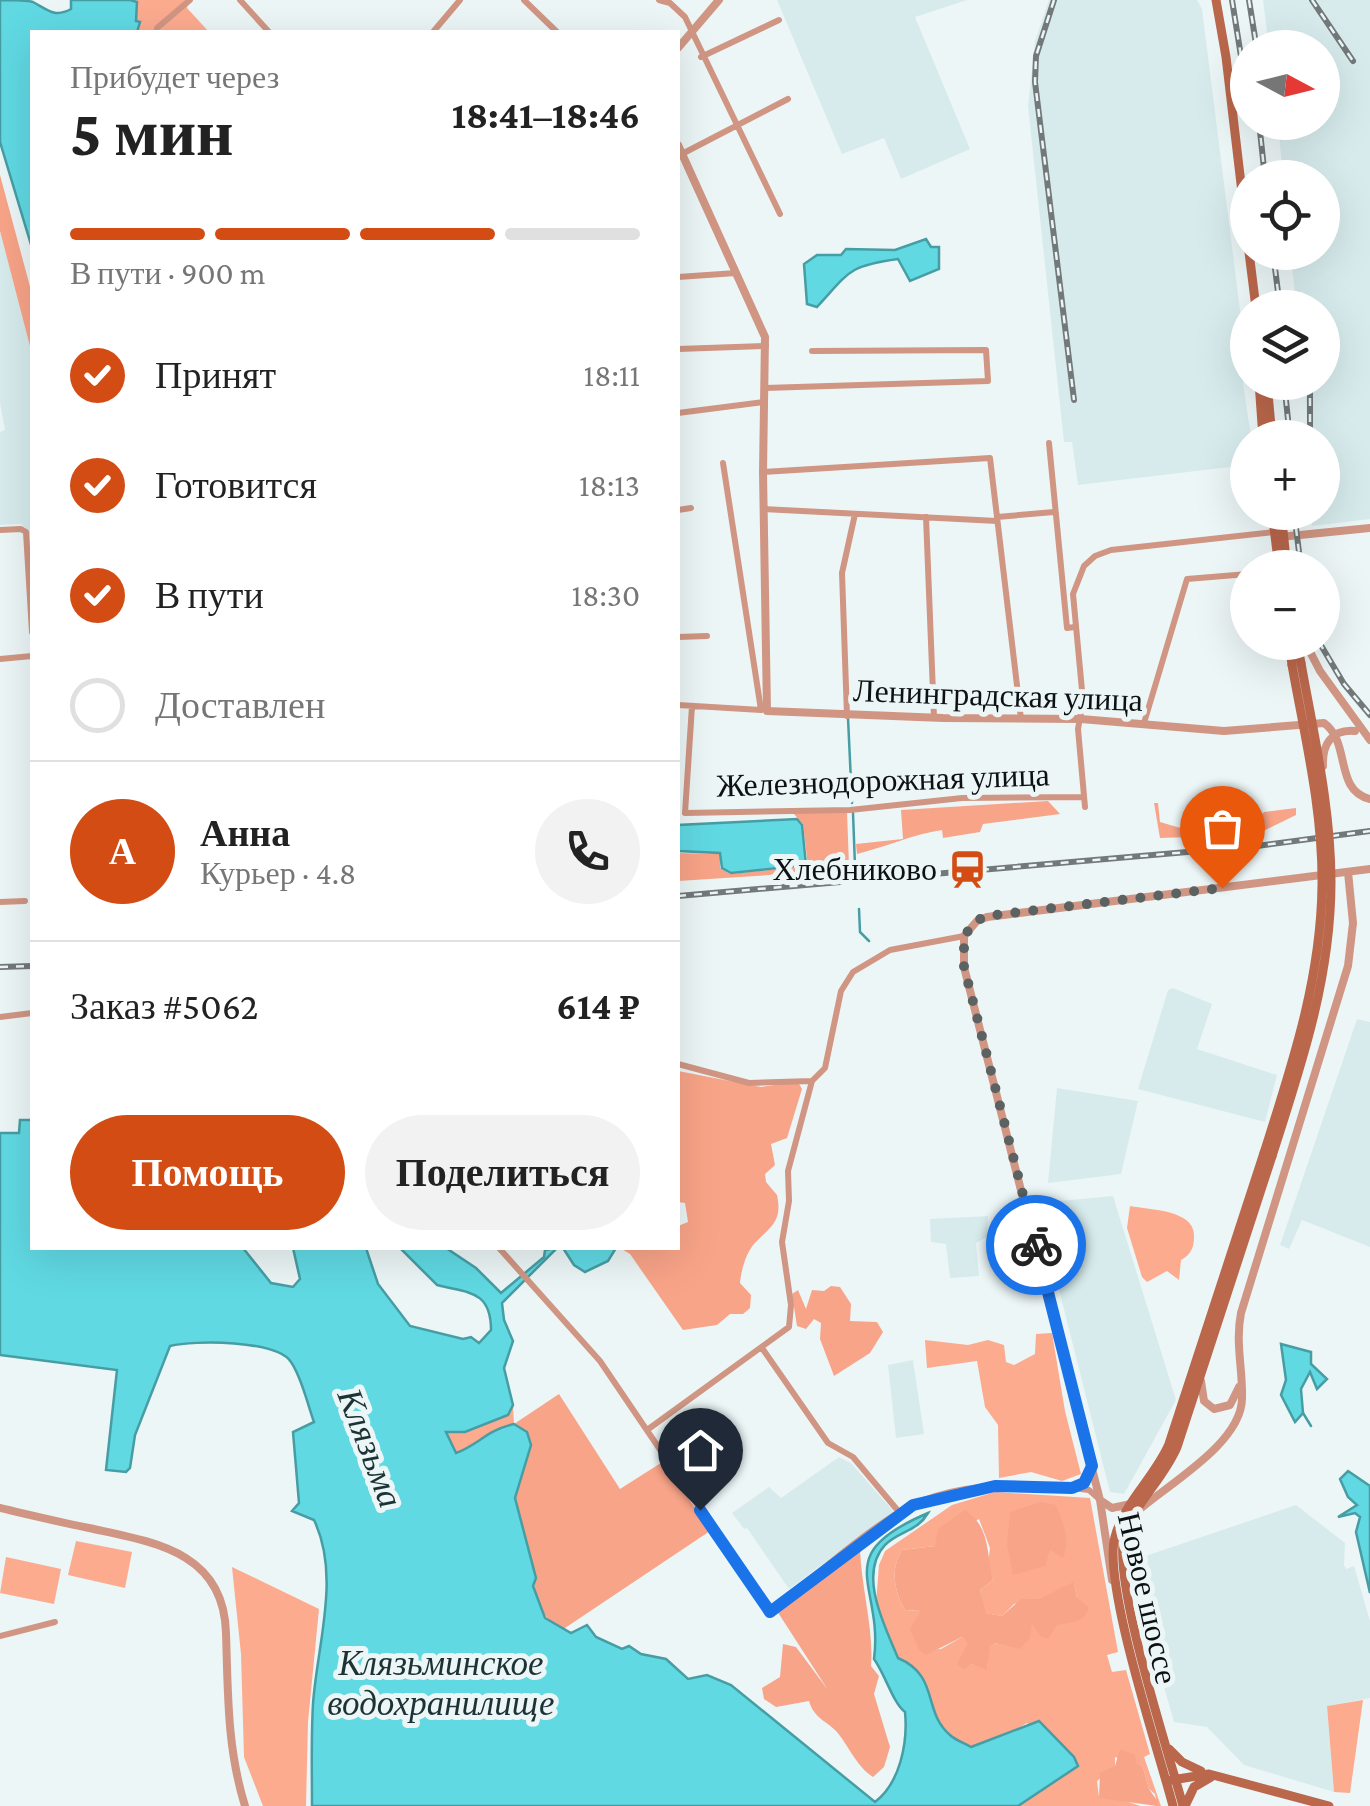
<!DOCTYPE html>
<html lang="ru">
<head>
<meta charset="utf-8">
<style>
	:root { --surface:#fff; --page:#f2f2f2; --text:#222; --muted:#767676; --line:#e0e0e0; --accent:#d34c14 }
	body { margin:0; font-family:"Crimson Pro",serif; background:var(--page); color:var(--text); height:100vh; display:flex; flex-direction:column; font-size:38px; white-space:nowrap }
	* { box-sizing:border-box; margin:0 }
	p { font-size:32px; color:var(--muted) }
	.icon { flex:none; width:55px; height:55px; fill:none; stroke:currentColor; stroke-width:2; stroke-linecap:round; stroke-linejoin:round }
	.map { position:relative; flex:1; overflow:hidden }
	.drawer { position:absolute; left:30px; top:30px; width:650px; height:1220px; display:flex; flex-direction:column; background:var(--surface); border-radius:0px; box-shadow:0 10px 40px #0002 }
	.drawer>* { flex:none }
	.needle { width:65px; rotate:97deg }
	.fabs { position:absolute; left:1230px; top:30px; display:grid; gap:20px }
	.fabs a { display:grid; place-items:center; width:110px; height:110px; border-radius:50%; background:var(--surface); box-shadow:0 10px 40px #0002; font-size:50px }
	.pin { position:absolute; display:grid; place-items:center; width:85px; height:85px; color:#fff; margin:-102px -42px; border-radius:50% 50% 50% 0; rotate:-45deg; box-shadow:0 0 10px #0007 }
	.pin .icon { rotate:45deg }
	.courier { position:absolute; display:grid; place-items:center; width:100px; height:100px; margin:-50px; border:8px solid #1a73e8; border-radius:50%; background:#fff; color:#222; box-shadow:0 2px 12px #0007 }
	.headline em { font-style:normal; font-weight:700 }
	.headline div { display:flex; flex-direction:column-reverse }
	.headline { display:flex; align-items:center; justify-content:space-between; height:170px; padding:0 40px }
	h1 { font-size:65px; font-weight:700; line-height:75px }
	.bar { display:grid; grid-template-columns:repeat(4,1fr); gap:15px 10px; align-content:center; height:120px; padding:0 40px }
	.bar i { height:12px; border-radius:8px; background:var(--line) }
	.bar .current { background:var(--accent) }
	.bar p { grid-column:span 4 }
	.line { display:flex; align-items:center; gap:25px; padding:0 40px; border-top:2px solid var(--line) }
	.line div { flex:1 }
	.round { display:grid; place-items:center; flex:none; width:105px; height:105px; border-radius:52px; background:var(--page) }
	ol { padding:0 40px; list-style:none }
	li { display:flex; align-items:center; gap:30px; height:110px }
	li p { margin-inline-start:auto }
	li .icon { padding:10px; border-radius:50%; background:var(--accent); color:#fff; stroke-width:4 }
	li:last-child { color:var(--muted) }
	li i { width:55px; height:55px; border:5px solid var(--line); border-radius:50% }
	.button { display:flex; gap:20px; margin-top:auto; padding:20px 40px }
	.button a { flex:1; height:115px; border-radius:60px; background:var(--accent); color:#fff; font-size:40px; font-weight:700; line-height:115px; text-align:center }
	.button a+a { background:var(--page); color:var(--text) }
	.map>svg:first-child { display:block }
</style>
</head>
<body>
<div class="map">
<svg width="1370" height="1806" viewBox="0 0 1370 1806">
	<rect width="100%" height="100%" fill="#ecf6f7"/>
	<path fill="#d7ebed" d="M 777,0 L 967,0 L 915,17 L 970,149 L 901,179 L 884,138 L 842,154 Z
		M 1049,0 L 1197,0 L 1202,9 L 1247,366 L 1243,383 L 1251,437 L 1247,465 L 1078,485 L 1072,442 L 1064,442 L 1028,106 L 1035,41 Z
		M 1263,0 L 1370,0 L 1370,519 L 1312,526 L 1311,513 L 1322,512 L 1322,438 L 1308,437 L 1305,385 L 1301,383 L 1322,382 L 1322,308 L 1297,307 L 1290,253 L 1322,252 L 1322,178 L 1283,177 L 1278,123 L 1322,122 L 1322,48 L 1269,47 Z
		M 0,231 L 32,354 L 32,589 L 28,530 L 21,524 L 0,525 L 0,432 L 5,430 L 0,403 Z
		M 1173,988 L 1212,1004 L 1197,1049 L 1277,1075 L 1265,1122 L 1138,1089 L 1168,990 Z
		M 1357,1019 L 1370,1022 L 1370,1247 L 1302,1220 L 1289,1249 L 1280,1245 Z
		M 1057,1088 L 1138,1101 L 1121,1174 L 1048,1183 Z
		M 1113,1196 L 1176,1400 L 1124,1494 L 1110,1492 L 1043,1226 L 1047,1224 L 1042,1221 L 1038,1203 Z
		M 988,1216 L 987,1237 L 976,1243 L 979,1276 L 950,1278 L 946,1244 L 931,1242 L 930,1219 Z
		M 913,1360 L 924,1434 L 896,1438 L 888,1365 Z
		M 839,1457 L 851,1463 L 894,1512 L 789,1589 L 747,1528 L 744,1529 L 732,1513 L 769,1487 L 781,1498 Z
		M 1296,1505 L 1345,1543 L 1344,1565 L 1346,1569 L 1354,1566 L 1370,1621 L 1370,1698 L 1327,1706 L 1334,1792 L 1244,1765 L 1207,1727 L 1174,1722 L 1128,1562 Z"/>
	<path fill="#fcab8f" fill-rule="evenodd" d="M 130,0 L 189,0 L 187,8 L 209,32 L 112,32 Z
		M 1130,1206 C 1151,1210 1195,1210 1194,1236 C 1194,1246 1192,1254 1181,1260 L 1179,1280 L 1167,1271 L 1147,1282 L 1142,1277 L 1127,1228 Z
		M 1052,1333 L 1065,1411 L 1081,1474 L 1062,1481 L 1031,1472 L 999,1478 L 998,1425 L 985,1407 L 977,1361 L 927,1368 L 925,1340 L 968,1345 L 988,1340 L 1004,1345 L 1006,1362 L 1014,1365 L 1035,1354 L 1036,1334 Z
		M 513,1405 L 514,1424 C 485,1431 482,1443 455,1454 L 446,1432 L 508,1415 Z
		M 995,1492 L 1090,1498 L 1118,1652 L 1107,1655 L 1112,1672 L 1126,1670 L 1150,1754 L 1144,1757 L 1161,1806 L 1157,1806 L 1155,1794 L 1149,1789 L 1143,1767 L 1115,1757 L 1115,1766 L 1097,1781 L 1099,1797 L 1117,1798 L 1140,1806 L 1018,1806 L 1077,1766 L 1027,1723 L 1000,1739 L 971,1747 C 964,1743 955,1740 950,1735 C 922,1711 940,1675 898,1658 L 876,1603 L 879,1565 L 885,1551 L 952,1505 ZM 979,1519 L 990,1548 L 988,1564 L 993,1580 L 980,1590 L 985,1613 L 1002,1616 L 1014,1604 L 1037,1599 L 1074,1583 L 1077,1598 L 1057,1625 L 1038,1628 L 1032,1623 C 1023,1640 1005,1640 989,1646 L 987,1669 L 971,1664 L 968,1642 L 962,1637 L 941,1649 L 919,1650 L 921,1611 L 905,1610 C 894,1591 890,1569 902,1550 L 935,1546 Z
		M 76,1541 L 132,1552 L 125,1588 L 68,1575 Z
		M 6,1557 L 61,1569 L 54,1604 L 0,1593 Z
		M 232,1567 L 319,1609 L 308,1722 L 306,1806 L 263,1806 L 244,1757 L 241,1654 Z
		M 1363,1700 L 1350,1793 L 1334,1792 L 1327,1706 Z"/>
	<path fill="#f8a488" d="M 0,175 L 32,294 L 32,354 L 0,231 Z
		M 1048,801 L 1060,814 L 983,824 L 980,832 L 943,838 L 942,830 C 913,834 886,847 857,854 L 856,844 L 903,839 L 901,810 Z
		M 1154,803 L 1158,803 L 1160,822 L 1194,832 L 1250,828 L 1264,812 L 1296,808 L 1296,815 L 1255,835 L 1160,838 Z
		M 847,812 L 849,865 L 817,872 L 678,881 L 678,853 L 720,854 L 720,868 L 730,874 L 808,866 L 803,824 L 793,813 Z
		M 678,1071 L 761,1087 L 798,1082 L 802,1089 L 787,1138 L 771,1144 L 775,1165 L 765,1174 L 766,1182 L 777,1195 C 783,1222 770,1227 754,1244 C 746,1253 741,1271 740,1283 L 751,1295 L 750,1308 L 743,1314 L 730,1314 L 717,1325 L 683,1330 L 630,1254 L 620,1248 L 678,1248 L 678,1226 L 688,1222 L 685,1203 L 678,1202 Z
		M 831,1286 L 840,1287 L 851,1304 L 850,1321 L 877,1322 L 883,1332 L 870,1353 L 834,1376 L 820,1339 L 821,1323 L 814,1319 L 806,1329 L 797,1326 L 792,1294 L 798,1290 L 806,1309 L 812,1290 L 824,1291 Z
		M 559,1394 L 620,1489 L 664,1461 L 710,1531 L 562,1630 C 545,1619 529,1600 536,1578 L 515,1498 L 531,1445 L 527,1432 L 514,1424 Z
		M 1041,1502 L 1056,1505 C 1063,1524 1071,1538 1063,1558 L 1050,1550 L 1045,1566 L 1013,1575 L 1007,1544 L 1010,1512 Z
		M 965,1510 C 991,1527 986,1554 993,1580 L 980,1590 L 986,1613 L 1002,1616 L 1021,1599 L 1037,1599 L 1074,1582 L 1077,1598 L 1089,1607 C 1085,1623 1071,1622 1057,1625 L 1048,1639 L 1040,1636 L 1032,1623 L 1030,1638 L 1020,1649 L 997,1643 L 990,1646 L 987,1670 L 971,1664 L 964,1669 L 957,1664 L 968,1643 L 962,1637 L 926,1655 L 919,1650 L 910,1629 L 921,1611 L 905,1610 C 894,1591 890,1569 902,1550 L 935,1546 L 938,1529 Z
		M 860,1548 C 861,1587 874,1629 871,1666 L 879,1676 L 874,1694 L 890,1747 L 884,1767 L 873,1777 C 856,1766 849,1746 836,1731 C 825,1720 814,1718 809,1701 L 776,1707 L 764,1699 L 762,1688 L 780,1677 L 783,1644 L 796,1647 L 828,1690 L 777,1611 Z
		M 1120,1749 L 1135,1755 L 1136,1763 L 1143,1767 L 1149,1789 L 1158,1802 L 1157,1806 L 1099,1798 L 1100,1773 L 1115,1766 Z"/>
	<path fill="#60d9e3" stroke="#479da4" stroke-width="2.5" d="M 0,0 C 10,0 25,0 33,2 C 48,10 55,18 71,9 L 71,0 L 130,0 L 137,2 L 136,21 L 140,22 L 137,32 L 32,32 L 32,248 L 0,142 Z
		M 926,239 L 931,247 L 939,247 L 939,269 L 910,281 L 898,259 C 848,266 850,271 817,307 L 807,304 L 804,264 L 817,255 L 841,255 L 846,249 L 895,250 Z
		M 797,819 L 802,825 L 806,865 L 731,873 L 722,868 L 720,853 L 678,851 L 678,825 Z
		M 20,1120 L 32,1120 L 32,1248 L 243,1248 L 271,1283 L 293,1287 L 300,1279 L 293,1248 L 366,1248 L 378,1284 L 410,1326 L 463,1339 L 471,1337 L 479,1343 L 491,1330 C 491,1289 466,1293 437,1285 L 400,1248 L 446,1248 L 476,1268 L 501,1293 L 544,1257 L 545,1250 L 557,1248 L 502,1303 L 504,1320 L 513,1341 L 504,1368 L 513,1405 L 508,1415 L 465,1432 L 446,1432 L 456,1453 C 480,1444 485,1431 514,1424 L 527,1432 L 531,1445 L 515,1498 L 536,1578 L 533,1586 L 545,1618 L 571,1633 L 587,1625 L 596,1637 L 622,1649 L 629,1646 L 641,1654 L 666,1659 L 688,1679 L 707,1675 L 731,1685 L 875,1802 C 900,1783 908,1743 905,1712 C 893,1703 885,1674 874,1659 C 884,1583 827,1556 928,1513 C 917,1532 899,1531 885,1545 C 857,1575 886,1628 898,1658 C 940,1676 922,1711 950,1735 C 955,1740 964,1743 971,1747 L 1039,1721 L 1074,1757 L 1078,1766 L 1018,1806 L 312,1806 C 312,1772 311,1738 313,1704 C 317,1645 341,1576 314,1520 L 292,1511 L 299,1503 L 293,1432 L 314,1422 C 307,1403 302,1378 291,1362 C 277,1340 194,1340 170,1346 L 135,1435 L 130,1468 L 126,1472 L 106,1470 L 117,1370 L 0,1355 L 0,1133 L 19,1133 Z
		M 563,1248 L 616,1248 L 608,1261 L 585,1272 L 574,1265 Z
		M 1281,1344 L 1311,1352 L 1311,1364 L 1327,1379 L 1317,1389 L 1310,1372 L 1301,1389 L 1303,1413 L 1295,1422 L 1281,1395 L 1286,1380 Z
		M 1348,1471 L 1370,1486 L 1370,1593 L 1356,1532 L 1360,1517 L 1355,1513 L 1338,1517 L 1357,1505 L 1348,1497 L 1340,1479 Z"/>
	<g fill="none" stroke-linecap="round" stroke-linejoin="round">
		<path stroke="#479da4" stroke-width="2.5" d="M 848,718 L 852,803
			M 853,813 L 855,866
			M 859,909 L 860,932 L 869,941
			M 1303,1413 L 1311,1426"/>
		<path stroke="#d09683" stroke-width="6" d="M 240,0 L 269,32
			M 524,0 L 557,32
			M 659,0 L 670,3 L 685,17 L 780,214
			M 158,32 L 157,28 L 190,0
			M 433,32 L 460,0
			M 701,57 L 779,20
			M 678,156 L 788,99
			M 678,277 L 736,273
			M 678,349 L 766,346
			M 765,388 L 988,381 L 986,350 L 812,351
			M 678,413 L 764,402
			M 1049,443 L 1067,628 L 1075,627
			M 723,463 L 761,710
			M 763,472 L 990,458 L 1021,719
			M 763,509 L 997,521
			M 678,510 L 691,508
			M 926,517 L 934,718
			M 997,517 L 1054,512
			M 0,530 L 21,529 L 26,532 L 32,632
			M 678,637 L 707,636
			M 0,659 L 32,656
			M 678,705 L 761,710
			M 692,706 L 685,813 L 850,810 L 962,798 L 1084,797
			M 847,716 L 842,573 L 855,514
			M 1144,723 L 1187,579 L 1248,574
			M 1085,807 L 1078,729 L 1083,701 L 1073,594 L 1084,566 L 1095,556 L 1111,550 L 1275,532
			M 0,902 L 25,901
			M 0,1017 L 32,1013
			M 678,1064 L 749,1083 L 812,1081
			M 499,1248 L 600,1361 L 770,1612 C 812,1579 854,1540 899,1512 C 953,1479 1029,1482 1089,1490 L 1098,1498
			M 762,1348 L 828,1443 L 853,1457 L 899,1512
			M 647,1430 L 789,1327 L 791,1305 L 782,1242 L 789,1201 L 788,1171 L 812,1081 L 825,1068 L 841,991 L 853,972 L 890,950 L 964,936
			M 1075,1487 L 1087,1480 L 1091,1468
			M 0,1636 L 55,1622"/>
		<path stroke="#d09683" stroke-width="8" d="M 678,48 L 719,0
			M 678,145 L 765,337 L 763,472 L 767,711 L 943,718 L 1081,719 L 1224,731 L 1324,723 C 1351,742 1334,791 1370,799
			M 1280,537 L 1370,528
			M 1305,642 L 1320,671 L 1370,740
			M 1201,1381 L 1204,1401 L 1214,1409 L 1230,1405 L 1239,1387
			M 1100,1500 L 1112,1508 L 1131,1504
			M 0,1508 C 30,1515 59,1522 89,1528 C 153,1542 224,1551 226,1633 C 228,1693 227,1748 245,1806
			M 1139,1510 C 1170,1483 1241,1443 1242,1399 C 1243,1369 1235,1343 1241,1313 L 1348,966 L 1353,923 L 1348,872
			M 1112,1580 L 1100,1500 L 964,967 L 964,936 L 977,921 L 987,917 L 1370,869"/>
		<path stroke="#ba674b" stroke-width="9" d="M 1216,0 L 1226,57 L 1248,243
			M 1249,252 L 1256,308
			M 1259,382 L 1263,438
			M 1267,382 L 1272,438
			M 1272,512 L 1279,568
			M 1281,512 L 1287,568
			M 1289,642 L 1292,665
			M 1297,642 L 1301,663
			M 1169,1749 L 1182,1762 L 1201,1771
			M 1172,1780 L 1209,1774 L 1329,1806
			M 1173,1806 C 1159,1752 1102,1582 1115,1537 C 1124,1502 1155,1477 1169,1444 L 1264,1153
			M 1183,1806 C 1169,1753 1110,1576 1125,1534 C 1136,1502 1164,1478 1177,1447 L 1272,1156
			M 1185,1806 L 1194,1787 L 1211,1777"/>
		<defs>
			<path id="rail" d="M 1054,0 L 1036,56 L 1035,82 L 1074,400
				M 1232,0 L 1248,100
				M 1249,0 L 1256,44
				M 1312,0 L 1353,61
				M 1259,122 L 1265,178
				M 1273,252 L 1280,308
				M 1284,382 L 1290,438
				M 1310,438 L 1310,382
				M 1294,512 L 1301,568
				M 1319,642 L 1344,684 L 1370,715
				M 678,896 L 1257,846 L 1370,831
				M 0,967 L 32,966"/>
		</defs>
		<use href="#rail" stroke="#73797a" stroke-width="6"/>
		<use href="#rail" stroke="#ecf6f7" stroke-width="2.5" stroke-dasharray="8" stroke-linecap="butt"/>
		<path stroke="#d09683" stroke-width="8" d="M 1323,766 C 1322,744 1332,729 1355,731"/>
		<path stroke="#ba674b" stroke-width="9" d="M 1264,1153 C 1292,1065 1321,979 1322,885 C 1323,811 1305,738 1292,665
			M 1272,1156 C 1301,1066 1331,978 1331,882 C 1331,808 1314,736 1301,663"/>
	</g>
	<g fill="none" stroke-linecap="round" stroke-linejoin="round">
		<path stroke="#5c6162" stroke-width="10" stroke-dasharray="0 18" d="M 1036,1245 L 964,967 L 964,936 L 976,921 L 987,916 L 1222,888"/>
		<path stroke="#1a73e8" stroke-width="12" d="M 700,1510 L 770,1612 L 913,1505 L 995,1486 L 1072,1488 L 1084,1483 L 1092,1466 L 1036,1245"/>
	</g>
	<defs>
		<symbol id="station-bare" viewBox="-9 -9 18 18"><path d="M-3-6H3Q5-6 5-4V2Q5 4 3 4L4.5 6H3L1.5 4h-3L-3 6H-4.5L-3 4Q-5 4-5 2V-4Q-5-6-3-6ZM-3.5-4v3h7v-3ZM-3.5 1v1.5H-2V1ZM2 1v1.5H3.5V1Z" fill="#d34c14" stroke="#ecf6f7" stroke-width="2.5" paint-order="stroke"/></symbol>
	</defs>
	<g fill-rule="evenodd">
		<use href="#station-bare" x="940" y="842" width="55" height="55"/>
	</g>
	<g text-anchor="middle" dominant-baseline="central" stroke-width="10" stroke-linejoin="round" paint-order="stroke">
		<g font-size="32" fill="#0e1112" stroke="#ecf6f7">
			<text transform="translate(998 695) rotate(2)">Ленинградская улица</text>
			<text transform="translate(883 780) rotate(-2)">Железнодорожная улица</text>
			<text transform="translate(1148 1598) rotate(77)">Новое шоссе</text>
		</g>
		<g font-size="32" fill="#0e1112" stroke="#ecf6f7" text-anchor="end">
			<text x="937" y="869">Хлебниково</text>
		</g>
		<g font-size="35" font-style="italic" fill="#1c3234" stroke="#ecf6f7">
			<text transform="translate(370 1448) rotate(69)">Клязьма</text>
			<text x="441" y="1663">Клязьминское<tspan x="441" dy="40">водохранилище</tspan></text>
		</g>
	</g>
</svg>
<div class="fabs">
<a><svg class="needle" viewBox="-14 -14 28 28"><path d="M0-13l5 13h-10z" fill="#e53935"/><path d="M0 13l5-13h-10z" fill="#767676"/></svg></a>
<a><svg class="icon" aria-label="locate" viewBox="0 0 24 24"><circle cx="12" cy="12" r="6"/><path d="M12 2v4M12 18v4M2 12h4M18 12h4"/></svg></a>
<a><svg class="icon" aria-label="layers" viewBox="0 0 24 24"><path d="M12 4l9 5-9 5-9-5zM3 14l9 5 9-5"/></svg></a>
<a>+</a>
<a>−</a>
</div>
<div class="pin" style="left:1222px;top:888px;background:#ea580c"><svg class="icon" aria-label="bag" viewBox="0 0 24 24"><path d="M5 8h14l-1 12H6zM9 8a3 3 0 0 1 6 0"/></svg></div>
<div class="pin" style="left:700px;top:1510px;background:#1f2937"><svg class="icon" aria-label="home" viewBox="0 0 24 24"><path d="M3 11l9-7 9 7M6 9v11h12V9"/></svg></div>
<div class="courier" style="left:1036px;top:1245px"><svg class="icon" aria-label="bike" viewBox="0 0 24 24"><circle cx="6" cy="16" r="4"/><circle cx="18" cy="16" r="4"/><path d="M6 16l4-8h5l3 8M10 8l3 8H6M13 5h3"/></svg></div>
<section class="drawer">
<div class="headline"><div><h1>5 мин</h1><p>Прибудет через</p></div><em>18:41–18:46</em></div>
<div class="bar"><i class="current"></i><i class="current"></i><i class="current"></i><i></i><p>В пути · 900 m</p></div>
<ol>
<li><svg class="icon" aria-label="check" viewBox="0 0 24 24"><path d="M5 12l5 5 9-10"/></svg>Принят<p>18:11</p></li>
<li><svg class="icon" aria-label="check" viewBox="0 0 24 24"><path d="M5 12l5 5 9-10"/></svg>Готовится<p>18:13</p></li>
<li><svg class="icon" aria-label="check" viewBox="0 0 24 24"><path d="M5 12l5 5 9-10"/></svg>В пути<p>18:30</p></li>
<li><i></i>Доставлен</li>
</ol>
<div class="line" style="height:180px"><b class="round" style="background:var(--accent);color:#fff">А</b><div><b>Анна</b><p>Курьер · 4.8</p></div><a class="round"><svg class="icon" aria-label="phone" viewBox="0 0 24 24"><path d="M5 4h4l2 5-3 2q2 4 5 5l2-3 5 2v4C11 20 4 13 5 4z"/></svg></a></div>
<div class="line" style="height:130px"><div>Заказ #5062</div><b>614 ₽</b></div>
<div class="button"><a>Помощь</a><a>Поделиться</a></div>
</section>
</div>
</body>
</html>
